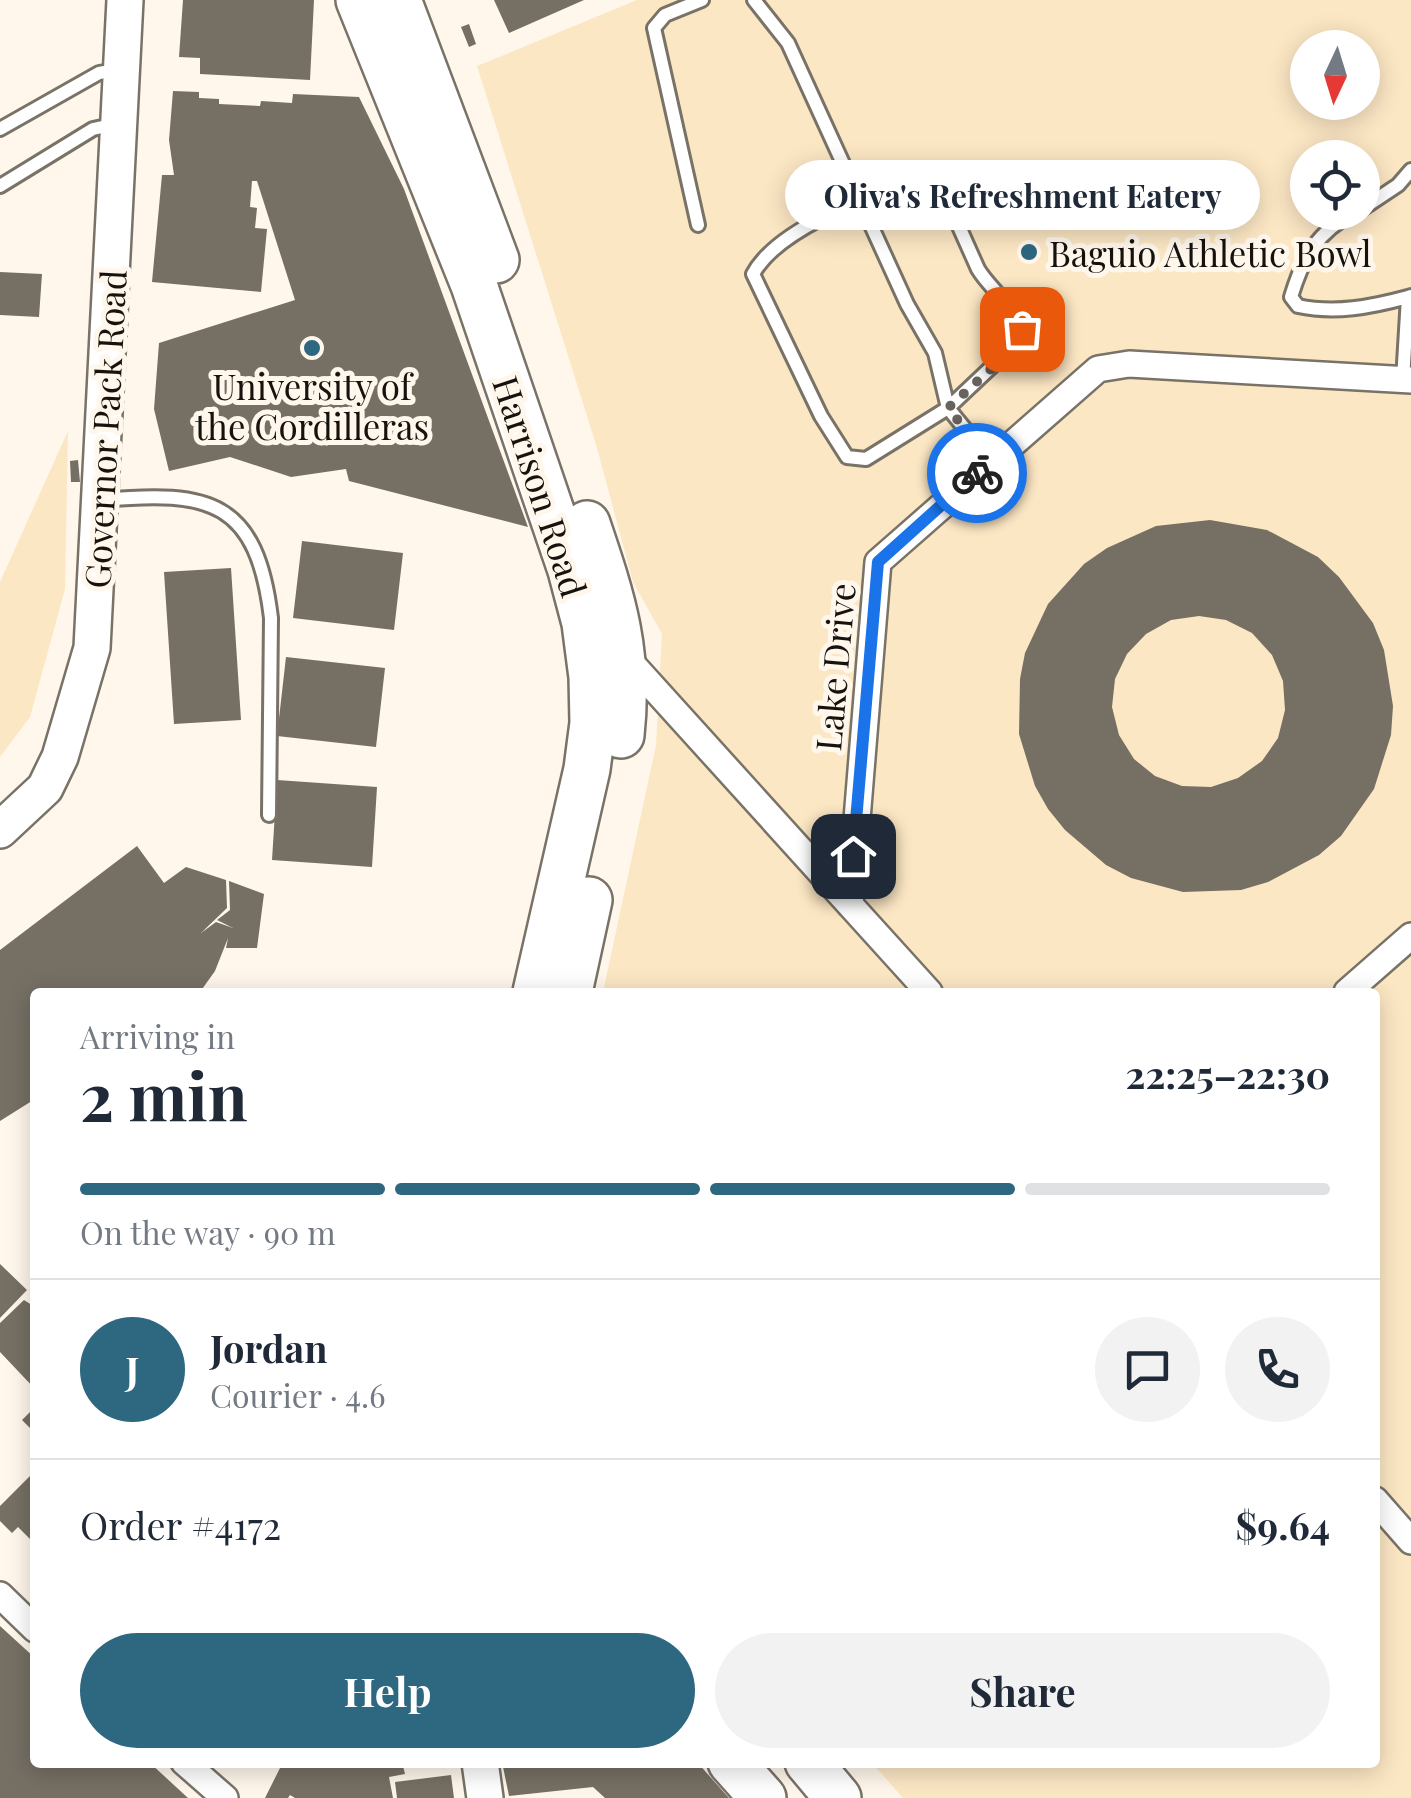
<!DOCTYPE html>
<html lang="en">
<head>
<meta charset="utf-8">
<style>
	:root { --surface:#fff; --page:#f2f2f3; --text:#1f2937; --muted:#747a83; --line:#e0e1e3; --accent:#2d6780 }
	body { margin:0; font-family:"Playfair Display",serif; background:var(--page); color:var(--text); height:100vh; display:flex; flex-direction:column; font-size:38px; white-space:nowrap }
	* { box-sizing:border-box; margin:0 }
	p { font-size:32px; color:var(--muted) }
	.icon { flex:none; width:55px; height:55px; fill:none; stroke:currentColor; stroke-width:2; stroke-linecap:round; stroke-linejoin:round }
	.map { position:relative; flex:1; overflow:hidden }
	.sheet { position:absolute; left:30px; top:988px; width:1350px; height:780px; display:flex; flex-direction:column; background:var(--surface); border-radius:10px; box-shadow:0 5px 25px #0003 }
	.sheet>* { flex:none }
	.needle { width:65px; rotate:184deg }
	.tools { position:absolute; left:1290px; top:30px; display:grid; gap:20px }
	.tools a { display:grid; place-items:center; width:90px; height:90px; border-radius:50%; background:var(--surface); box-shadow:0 5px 25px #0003; font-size:50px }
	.pin { position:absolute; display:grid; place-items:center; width:85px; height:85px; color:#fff; margin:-42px; border-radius:20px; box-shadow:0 5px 15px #0006 }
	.courier { position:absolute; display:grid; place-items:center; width:100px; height:100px; margin:-50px; border:8px solid #1a73e8; border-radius:50%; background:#fff; color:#222; box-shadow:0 2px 12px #0007 }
	.bubble { position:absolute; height:70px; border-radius:35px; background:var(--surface); box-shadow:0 5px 25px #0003; font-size:32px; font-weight:700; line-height:70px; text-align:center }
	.headline em { font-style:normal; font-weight:700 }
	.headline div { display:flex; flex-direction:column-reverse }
	.headline { display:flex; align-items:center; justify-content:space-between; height:170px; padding:0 50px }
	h1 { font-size:65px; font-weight:700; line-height:75px }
	.bar { display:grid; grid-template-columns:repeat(4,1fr); gap:15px 10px; align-content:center; height:120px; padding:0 50px }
	.bar i { height:12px; border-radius:8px; background:var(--line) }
	.bar .active { background:var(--accent) }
	.bar p { grid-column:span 4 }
	.line { display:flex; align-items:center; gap:25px; padding:0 50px; border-top:2px solid var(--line) }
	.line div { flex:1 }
	.round { display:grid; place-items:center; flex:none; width:105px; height:105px; border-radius:52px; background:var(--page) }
	.action { display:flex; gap:20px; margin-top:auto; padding:20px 50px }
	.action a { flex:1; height:115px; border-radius:60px; background:var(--accent); color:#fff; font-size:40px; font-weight:700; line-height:115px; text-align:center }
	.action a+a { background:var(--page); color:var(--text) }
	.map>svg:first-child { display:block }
</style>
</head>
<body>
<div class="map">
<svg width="1411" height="1798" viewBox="0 0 1411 1798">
	<rect width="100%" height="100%" fill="#fff7eb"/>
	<path fill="#fce7c4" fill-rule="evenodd" d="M 637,0 L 1411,0 L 1411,1798 L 903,1798 L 872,1763 L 1375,1762 L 1375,992 L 603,992 L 656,745 L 662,634 L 633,582 L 597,448 L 477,66 ZM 1308,48 L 1362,48 L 1362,102 L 1308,102 ZM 1308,158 L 1362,158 L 1362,212 L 1308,212 Z
		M 68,431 L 65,589 L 30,717 L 0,757 L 0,582 Z"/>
	<path fill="#756f64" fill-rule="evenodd" d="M 183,0 L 314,0 L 310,80 L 200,74 L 200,58 L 179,57 Z
		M 494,0 L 584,0 L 509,33 Z
		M 469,24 L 476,44 L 469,47 L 461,27 Z
		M 173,91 L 199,92 L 199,98 L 219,99 L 219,104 L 260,106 L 261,101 L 292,103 L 293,94 L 359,97 L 404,189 L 528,527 L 349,481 L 346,469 L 291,477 L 230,457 L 169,471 L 154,409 L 159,343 L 295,300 L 257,181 L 252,181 L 250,207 L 257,208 L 255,228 L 267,229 L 261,292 L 152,282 L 162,175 L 174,175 L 169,140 Z
		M 0,272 L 42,274 L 39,317 L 0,315 Z
		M 78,460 L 80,482 L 71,482 L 70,461 Z
		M 1210,520 L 1267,530 L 1318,557 L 1339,577 L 1373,623 L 1384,650 L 1393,706 L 1391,735 L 1374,789 L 1341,836 L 1319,855 L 1268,882 L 1241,890 L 1183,892 L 1131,878 L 1106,865 L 1065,830 L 1048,809 L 1035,786 L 1019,734 L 1020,679 L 1025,653 L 1048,604 L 1084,564 L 1107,548 L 1156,526 ZM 1199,616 L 1226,620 L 1252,633 L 1272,655 L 1283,681 L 1285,710 L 1278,738 L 1262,761 L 1238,778 L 1211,787 L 1182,786 L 1155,776 L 1134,759 L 1119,735 L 1112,707 L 1115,679 L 1127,654 L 1146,634 L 1171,620 Z
		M 302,541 L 403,553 L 394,630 L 293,618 Z
		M 231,568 L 241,720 L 174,724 L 164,572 Z
		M 286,657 L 385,668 L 376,747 L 277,736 Z
		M 277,780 L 377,787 L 372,867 L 272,860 Z
		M 137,846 L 164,883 L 186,867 L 226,880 L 227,908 L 201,933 L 216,922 L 233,928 L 217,920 L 230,910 L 229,881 L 264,894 L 257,948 L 226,948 L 228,938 L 215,971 L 200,992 L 170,992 L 166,989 L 161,992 L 35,992 L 35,1099 L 0,1121 L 0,950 Z
		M 0,1264 L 27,1290 L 0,1318 Z
		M 24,1300 L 35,1307 L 35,1389 L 0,1352 L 0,1323 Z
		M 35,1407 L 35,1433 L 22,1420 Z
		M 35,1471 L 35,1544 L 18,1527 L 12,1533 L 0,1521 L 0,1506 Z
		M 0,1626 L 35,1658 L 35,1762 L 149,1762 L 188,1798 L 0,1798 Z
		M 283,1762 L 402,1762 L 405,1774 L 389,1777 L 393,1798 L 295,1798 L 290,1795 L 288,1798 L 265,1798 Z
		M 502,1762 L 697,1762 L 729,1798 L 605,1798 L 593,1787 L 509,1796 Z
		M 451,1775 L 454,1798 L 397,1798 L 395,1782 Z"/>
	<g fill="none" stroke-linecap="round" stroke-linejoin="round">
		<defs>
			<path id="lane" d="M 754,0 L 788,43 L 907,304 L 935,353 L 948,408 L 991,461
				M 0,129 L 99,73 L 116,70
				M 926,175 L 936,175 L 978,269 C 990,290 1025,314 1021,339 L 948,408 L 866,459 L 847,457 L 821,416 L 753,274 C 779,226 876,194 926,175 Z
				M 0,186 L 93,129 L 116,124
				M 1362,209 L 1398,185 L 1411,170
				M 1355,212 C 1317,232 1303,257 1291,297 L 1298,306 C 1335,314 1371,307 1408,297
				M 698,225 L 654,28 L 665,15 L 702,0
				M 1403,380 L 1408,297 L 1411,296
				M 102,500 C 210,490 257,501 271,618 L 269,815"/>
			<path id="street" d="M 623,654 L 929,992
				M 850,905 L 878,562 L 1098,369 L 1129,364 L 1411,380
				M 1347,992 L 1411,936
				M 1375,1500 L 1411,1541
				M 0,1595 L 35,1629
				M 184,1762 L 225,1798"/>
			<path id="secondary" d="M 0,830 L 45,788 L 60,757 L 92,648 L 125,0
				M 480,1762 L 485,1798"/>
			<path id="highway" d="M 359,0 L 474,285 L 571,570 L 585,623 L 592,677 L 593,723 L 587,769 L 536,992
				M 398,0 L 496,260
				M 587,524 C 613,601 630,652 621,735
				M 569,992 L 589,900
				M 731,1762 L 763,1798
				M 808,1762 L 838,1798"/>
		</defs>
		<use href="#lane" stroke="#797267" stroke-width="18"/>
		<use href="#street" stroke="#797267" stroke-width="30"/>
		<use href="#secondary" stroke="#797267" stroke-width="40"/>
		<use href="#highway" stroke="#797267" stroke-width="50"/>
		<use href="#lane" stroke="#fff" stroke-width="12"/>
		<use href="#street" stroke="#fff" stroke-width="25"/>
		<use href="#secondary" stroke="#fff" stroke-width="35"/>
		<use href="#highway" stroke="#fff" stroke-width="45"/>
	</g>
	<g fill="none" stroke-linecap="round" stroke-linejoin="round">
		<path stroke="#68635c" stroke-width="10" stroke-dasharray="0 18" d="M 977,473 L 991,461 L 948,408 L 1015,347 L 1022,329"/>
		<path stroke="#1a73e8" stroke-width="12" d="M 853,856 L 878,562 L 977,473"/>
	</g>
	<g fill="#2d6780" stroke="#fff7eb" stroke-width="4">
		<circle cx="1029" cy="252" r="10"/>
		<circle cx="312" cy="348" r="10"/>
	</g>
	<g text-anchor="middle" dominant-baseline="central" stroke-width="10" stroke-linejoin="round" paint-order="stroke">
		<g font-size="35" fill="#16130f" stroke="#fff7eb" text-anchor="start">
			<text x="1049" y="252">Baguio Athletic Bowl</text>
			<text x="312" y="385" text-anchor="middle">University of<tspan x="312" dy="40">the Cordilleras</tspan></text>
		</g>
		<g font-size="35" fill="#16130f" stroke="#fff7eb">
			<text transform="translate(104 429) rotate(-87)">Governor Pack Road</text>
			<text transform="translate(541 486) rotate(72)">Harrison Road</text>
			<text transform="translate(834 667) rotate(-85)">Lake Drive</text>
		</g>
	</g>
</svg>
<div class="tools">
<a><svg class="needle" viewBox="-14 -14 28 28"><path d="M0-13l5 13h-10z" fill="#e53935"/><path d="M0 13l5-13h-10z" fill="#747a83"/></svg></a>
<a><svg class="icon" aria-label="locate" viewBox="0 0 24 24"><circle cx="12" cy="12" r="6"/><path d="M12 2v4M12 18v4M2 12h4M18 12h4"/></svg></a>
</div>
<div class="pin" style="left:1022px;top:329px;background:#ea580c"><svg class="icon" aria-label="bag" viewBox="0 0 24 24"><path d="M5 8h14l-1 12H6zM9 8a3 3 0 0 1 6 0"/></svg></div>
<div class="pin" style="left:853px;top:856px;background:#1f2937"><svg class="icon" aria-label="home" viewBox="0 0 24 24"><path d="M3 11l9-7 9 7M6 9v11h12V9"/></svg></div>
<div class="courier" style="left:977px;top:473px"><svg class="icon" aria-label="bike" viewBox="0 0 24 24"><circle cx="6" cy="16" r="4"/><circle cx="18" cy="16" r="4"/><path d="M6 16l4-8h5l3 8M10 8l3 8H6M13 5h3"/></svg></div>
<div class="bubble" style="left:785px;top:160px;width:475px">Oliva's Refreshment Eatery</div>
<section class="sheet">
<div class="headline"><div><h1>2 min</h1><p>Arriving in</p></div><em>22:25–22:30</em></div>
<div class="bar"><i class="active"></i><i class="active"></i><i class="active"></i><i></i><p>On the way · 90 m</p></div>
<div class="line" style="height:180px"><b class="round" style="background:var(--accent);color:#fff">J</b><div><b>Jordan</b><p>Courier · 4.6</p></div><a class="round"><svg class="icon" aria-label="chat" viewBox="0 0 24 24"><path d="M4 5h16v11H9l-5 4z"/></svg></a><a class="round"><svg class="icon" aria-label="phone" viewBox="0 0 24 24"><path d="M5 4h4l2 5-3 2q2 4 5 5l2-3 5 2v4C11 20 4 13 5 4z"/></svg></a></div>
<div class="line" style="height:130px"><div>Order #4172</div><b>$9.64</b></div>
<div class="action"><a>Help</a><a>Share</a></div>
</section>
</div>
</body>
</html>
